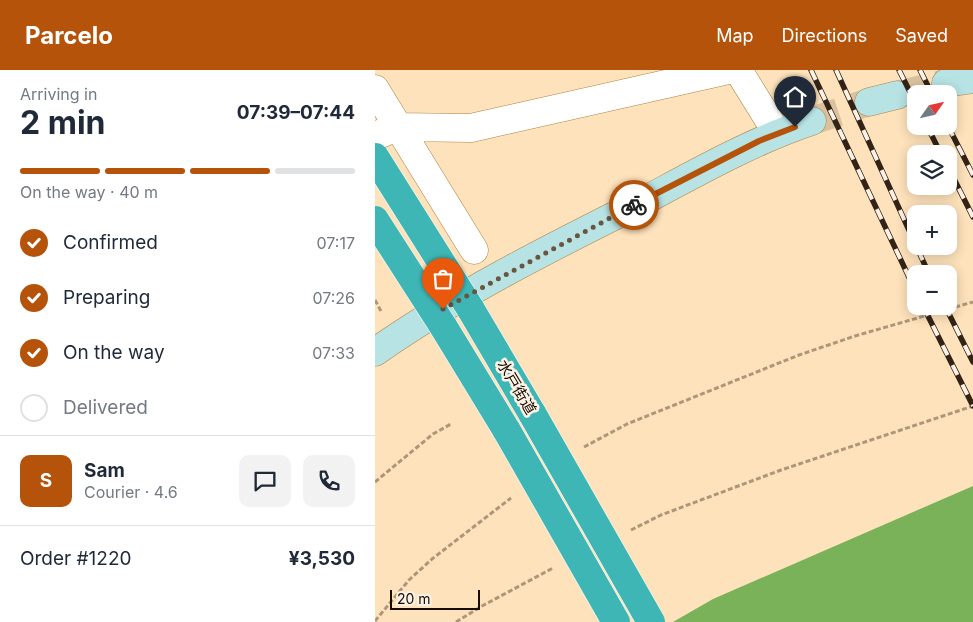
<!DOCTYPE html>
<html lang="en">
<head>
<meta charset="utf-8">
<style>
	:root { --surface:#fff; --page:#f2f2f3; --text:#1f2937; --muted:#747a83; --line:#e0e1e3; --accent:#b45309 }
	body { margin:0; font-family:Inter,"Noto Sans JP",sans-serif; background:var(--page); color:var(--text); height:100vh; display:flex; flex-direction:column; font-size:19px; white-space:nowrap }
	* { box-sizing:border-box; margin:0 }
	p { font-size:16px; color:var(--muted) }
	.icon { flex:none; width:28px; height:28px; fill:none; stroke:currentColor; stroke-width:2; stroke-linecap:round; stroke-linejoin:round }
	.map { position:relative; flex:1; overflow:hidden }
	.drawer { display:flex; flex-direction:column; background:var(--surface); width:375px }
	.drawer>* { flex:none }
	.needle { width:32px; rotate:56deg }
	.tools { position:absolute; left:532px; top:15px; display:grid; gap:10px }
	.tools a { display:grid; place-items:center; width:50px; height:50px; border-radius:10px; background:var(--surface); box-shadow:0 2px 12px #0003; font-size:25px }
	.scale { position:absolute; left:15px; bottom:12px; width:90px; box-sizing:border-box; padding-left:5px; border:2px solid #170a00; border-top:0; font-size:14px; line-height:18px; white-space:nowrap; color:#170a00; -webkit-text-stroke:4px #fcf2e5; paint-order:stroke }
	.pin { position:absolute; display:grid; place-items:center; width:42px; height:42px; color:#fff; margin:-51px -21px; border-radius:50% 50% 50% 0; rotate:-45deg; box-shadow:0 0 5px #0007 }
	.pin .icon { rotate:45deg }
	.courier { position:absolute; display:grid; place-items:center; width:50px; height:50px; margin:-25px; border:4px solid #b45309; border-radius:50%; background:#fff; color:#222; box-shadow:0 1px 6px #0007 }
	.overview em { font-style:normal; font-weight:700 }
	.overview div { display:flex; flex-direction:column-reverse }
	.overview { display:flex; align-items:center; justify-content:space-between; height:85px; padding:0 20px }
	h1 { font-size:32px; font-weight:700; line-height:38px }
	.bar { display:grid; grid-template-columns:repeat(4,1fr); gap:8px 5px; align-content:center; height:60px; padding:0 20px }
	.bar i { height:6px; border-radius:4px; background:var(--line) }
	.bar .current { background:var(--accent) }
	.bar p { grid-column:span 4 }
	.line { display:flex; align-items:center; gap:12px; padding:0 20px; border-top:1px solid var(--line) }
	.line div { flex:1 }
	.round { display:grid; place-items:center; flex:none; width:52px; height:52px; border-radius:10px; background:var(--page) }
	ol { padding:0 20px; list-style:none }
	li { display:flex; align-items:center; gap:15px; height:55px }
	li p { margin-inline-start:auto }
	li .icon { padding:5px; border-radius:50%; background:var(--accent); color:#fff; stroke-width:4 }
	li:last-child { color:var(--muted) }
	li i { width:28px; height:28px; border:2px solid var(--line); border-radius:50% }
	header { display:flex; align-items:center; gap:30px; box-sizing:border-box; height:70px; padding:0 25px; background:var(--accent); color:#fff }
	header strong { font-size:24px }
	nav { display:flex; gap:28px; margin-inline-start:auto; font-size:18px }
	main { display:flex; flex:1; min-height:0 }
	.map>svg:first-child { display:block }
</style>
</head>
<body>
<header>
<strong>Parcelo</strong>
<nav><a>Map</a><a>Directions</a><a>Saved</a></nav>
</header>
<main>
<section class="drawer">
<div class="overview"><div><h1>2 min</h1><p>Arriving in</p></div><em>07:39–07:44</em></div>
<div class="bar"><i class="current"></i><i class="current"></i><i class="current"></i><i></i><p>On the way · 40 m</p></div>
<ol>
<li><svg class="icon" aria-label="check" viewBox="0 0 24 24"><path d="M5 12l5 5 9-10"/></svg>Confirmed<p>07:17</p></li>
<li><svg class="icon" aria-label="check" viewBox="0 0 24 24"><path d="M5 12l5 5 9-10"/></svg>Preparing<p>07:26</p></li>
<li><svg class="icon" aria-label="check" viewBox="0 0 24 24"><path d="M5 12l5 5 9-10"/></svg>On the way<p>07:33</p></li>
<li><i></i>Delivered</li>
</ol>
<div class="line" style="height:90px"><b class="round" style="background:var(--accent);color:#fff">S</b><div><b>Sam</b><p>Courier · 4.6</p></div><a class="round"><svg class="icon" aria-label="chat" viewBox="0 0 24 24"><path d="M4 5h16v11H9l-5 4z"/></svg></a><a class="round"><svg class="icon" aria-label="phone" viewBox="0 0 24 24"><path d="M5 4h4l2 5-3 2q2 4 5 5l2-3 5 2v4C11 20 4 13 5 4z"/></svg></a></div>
<div class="line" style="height:65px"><div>Order #1220</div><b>¥3,530</b></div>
</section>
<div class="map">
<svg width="598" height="552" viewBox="0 0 598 552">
	<rect width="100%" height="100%" fill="#fee2bb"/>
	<path fill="#79b259" d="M 598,416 L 598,552 L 298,552 L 338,529 Z"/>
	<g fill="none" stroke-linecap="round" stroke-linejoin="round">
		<path stroke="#dbc29f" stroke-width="28" stroke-dasharray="28 14" stroke-linecap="butt" d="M 522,25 L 571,13
			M 437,51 L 494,32"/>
		<defs>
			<path id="minor" d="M 363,0 L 402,63
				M 0,19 L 99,180
				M 0,66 L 22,57 L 96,58 L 353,0"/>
			<path id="secondary" d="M 571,13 L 598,9
				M 494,32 L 522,25
				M 0,282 C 80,226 169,181 257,137 C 316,106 374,72 437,51"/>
			<path id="trunk" d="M 95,238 L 158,345
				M 68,256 L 132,361"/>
		</defs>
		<use href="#minor" stroke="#ad8240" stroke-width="29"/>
		<use href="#secondary" stroke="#ad8240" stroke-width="29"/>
		<use href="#trunk" stroke="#fff" stroke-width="29"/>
		<path stroke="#ad9679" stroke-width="3" stroke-dasharray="5 2.5" stroke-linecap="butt" d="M 0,230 L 7,243
			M 209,377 L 252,354 L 424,285 L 480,266 L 598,232
			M 0,412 L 58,364 L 76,354
			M 256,460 L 286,445 L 406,400 L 598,336
			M 0,551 L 34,510 L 57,489 L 136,428
			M 81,552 L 107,536 L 178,498"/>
		<use href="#minor" stroke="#fff" stroke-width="28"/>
		<use href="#secondary" stroke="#b7e3e4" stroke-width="28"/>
		<use href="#trunk" stroke="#3eb6b6" stroke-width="28"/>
		<defs>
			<path id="rail" d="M 436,0 L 541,222
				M 461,0 L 554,204
				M 524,0 L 541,34
				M 545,0 L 557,24
				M 552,56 L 566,84
				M 573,56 L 598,105
				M 574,99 L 598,147
				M 548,236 L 598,336
				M 570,236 L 598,292"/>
		</defs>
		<use href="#rail" stroke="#322316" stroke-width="5.5"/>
		<use href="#rail" stroke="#fcf2e5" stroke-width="4" stroke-dasharray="11" stroke-linecap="butt"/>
		<defs>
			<path id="trunk-bridge" d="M 0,87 L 95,238
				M 0,150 L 68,256
				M 158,345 L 276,552
				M 132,361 L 241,552"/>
		</defs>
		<use href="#trunk-bridge" stroke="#fff" stroke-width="29" stroke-linecap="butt"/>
		<use href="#trunk-bridge" stroke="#3eb6b6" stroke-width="28"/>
	</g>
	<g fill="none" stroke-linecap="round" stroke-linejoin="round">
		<path stroke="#685641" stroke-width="5" stroke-dasharray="0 9" d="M 68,239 L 259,135"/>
		<path stroke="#b45309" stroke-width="6" d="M 259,135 L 384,71 L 420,57"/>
	</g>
	<g text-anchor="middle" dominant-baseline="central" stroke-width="5" stroke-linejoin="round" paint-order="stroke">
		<g font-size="15" fill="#170a00" stroke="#fcf2e5">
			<text transform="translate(142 317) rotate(59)">水戸街道</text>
		</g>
	</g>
</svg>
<div class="tools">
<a><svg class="needle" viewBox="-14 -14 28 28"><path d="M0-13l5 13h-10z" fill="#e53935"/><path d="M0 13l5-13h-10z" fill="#747a83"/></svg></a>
<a><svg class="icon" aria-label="layers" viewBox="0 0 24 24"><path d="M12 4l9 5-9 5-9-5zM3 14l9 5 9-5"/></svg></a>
<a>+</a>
<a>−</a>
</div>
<div class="scale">20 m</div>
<div class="pin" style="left:68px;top:239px;background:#ea580c"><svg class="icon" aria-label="bag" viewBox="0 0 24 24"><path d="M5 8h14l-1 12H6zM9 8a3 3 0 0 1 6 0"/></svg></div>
<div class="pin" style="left:420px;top:57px;background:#1f2937"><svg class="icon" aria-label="home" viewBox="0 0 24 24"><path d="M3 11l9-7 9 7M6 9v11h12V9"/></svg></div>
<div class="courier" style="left:259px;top:135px"><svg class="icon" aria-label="bike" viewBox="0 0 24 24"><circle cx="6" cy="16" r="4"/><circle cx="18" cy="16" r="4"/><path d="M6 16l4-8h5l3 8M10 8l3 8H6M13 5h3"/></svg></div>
</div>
</main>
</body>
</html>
